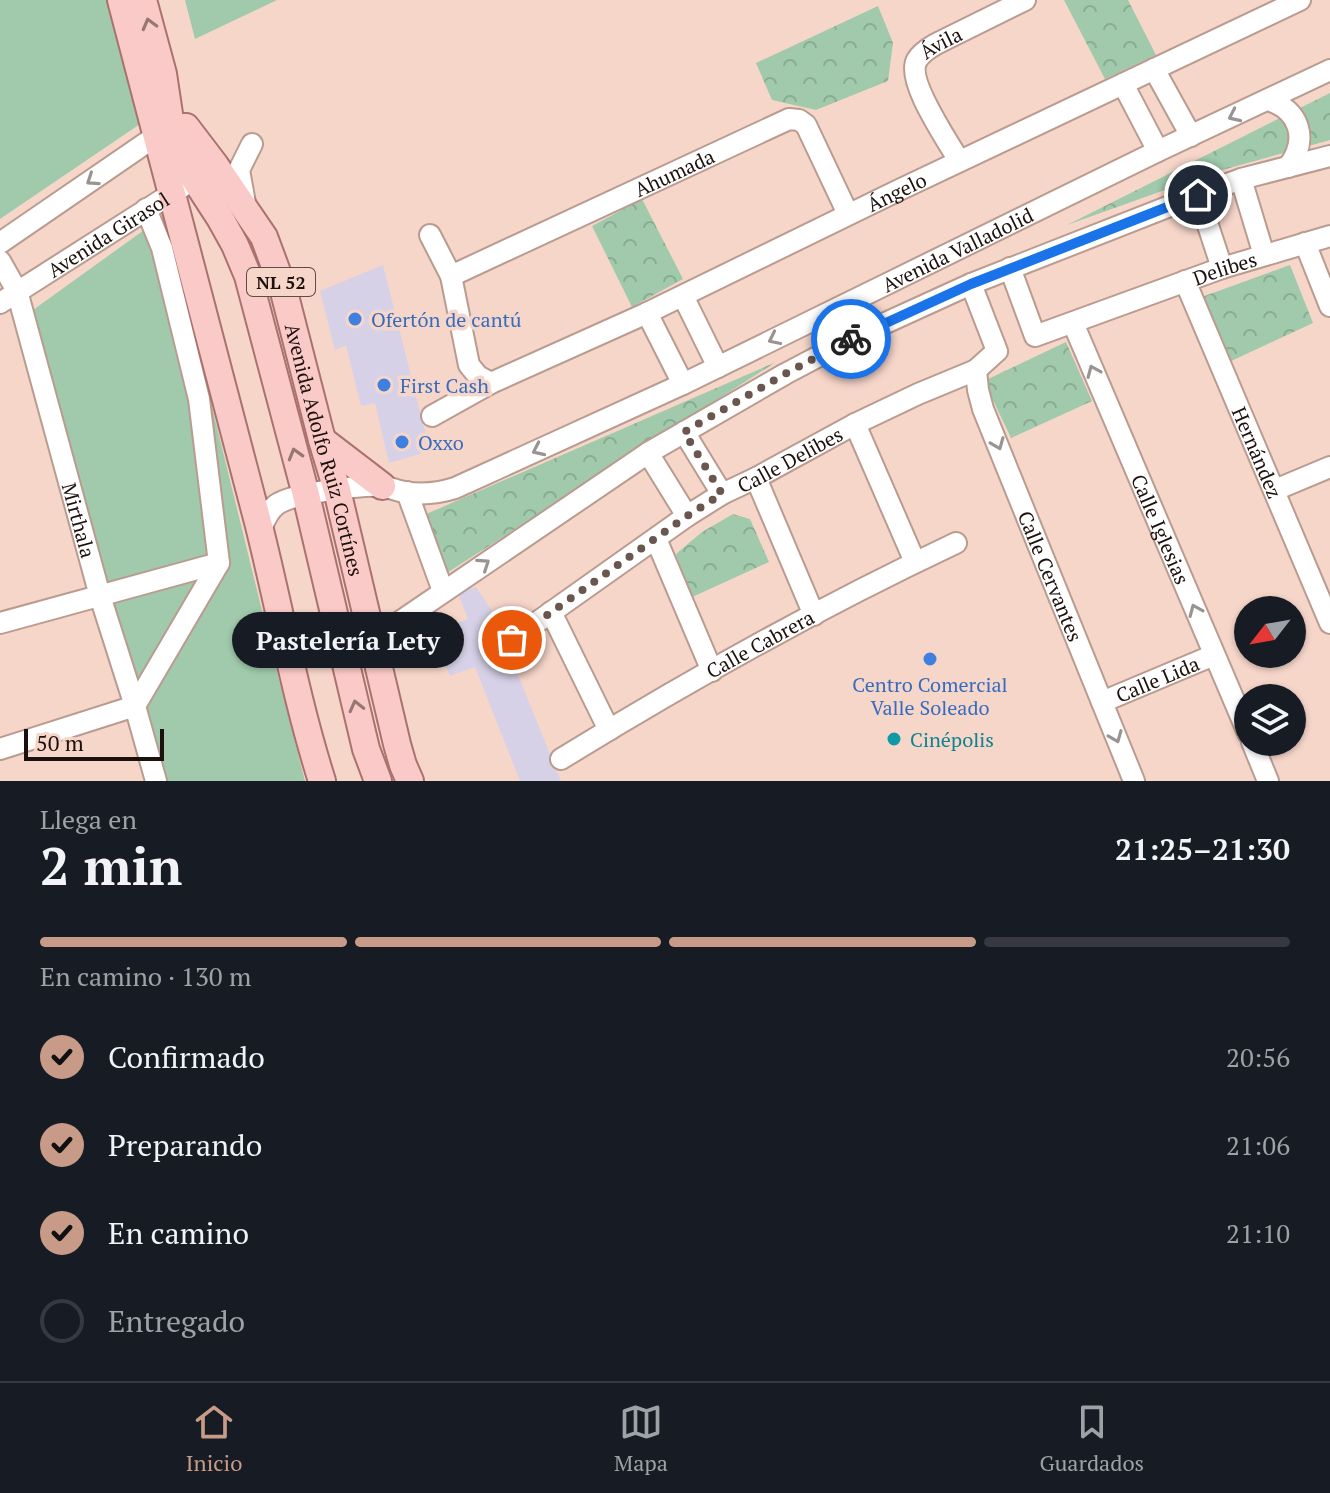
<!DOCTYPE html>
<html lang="es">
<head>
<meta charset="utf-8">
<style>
	:root { --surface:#171b24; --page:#20242c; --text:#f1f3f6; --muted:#9ea1a6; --line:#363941; --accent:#c79b87 }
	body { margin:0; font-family:"PT Serif",serif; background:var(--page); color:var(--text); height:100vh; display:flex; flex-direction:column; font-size:30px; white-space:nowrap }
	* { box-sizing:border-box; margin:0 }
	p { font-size:26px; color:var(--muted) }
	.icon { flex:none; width:44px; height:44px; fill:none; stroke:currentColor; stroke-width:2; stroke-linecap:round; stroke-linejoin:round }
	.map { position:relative; height:781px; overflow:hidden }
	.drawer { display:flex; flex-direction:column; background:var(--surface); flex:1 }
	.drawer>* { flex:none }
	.needle { width:52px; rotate:239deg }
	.fabs { position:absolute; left:1234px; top:596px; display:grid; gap:16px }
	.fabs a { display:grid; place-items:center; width:72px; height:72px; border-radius:50%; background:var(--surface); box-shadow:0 2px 6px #0004; font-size:40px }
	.scale { position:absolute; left:24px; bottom:20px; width:140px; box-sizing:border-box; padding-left:8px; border:4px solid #1c110d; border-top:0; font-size:22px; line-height:28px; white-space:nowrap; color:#1c110d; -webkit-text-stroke:6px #f7d6ca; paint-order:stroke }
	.pin { position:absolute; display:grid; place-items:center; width:68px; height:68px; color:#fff; margin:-34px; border:4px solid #fff; border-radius:50%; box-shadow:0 2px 8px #0007 }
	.courier { position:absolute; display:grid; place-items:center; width:80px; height:80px; margin:-40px; border:6px solid #1a73e8; border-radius:50%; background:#fff; color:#222; box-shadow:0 2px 10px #0007 }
	.bubble { position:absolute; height:56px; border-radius:28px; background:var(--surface); box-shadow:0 2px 6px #0004; font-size:26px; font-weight:600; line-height:56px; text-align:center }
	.overview em { font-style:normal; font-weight:600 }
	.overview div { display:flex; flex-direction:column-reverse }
	.overview { display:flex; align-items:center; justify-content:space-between; height:136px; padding:0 40px }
	h1 { font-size:52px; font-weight:600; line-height:60px }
	.bar { display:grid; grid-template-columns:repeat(4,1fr); gap:12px 8px; align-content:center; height:96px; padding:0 40px }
	.bar i { height:10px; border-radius:6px; background:var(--line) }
	.bar .active { background:var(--accent) }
	.bar p { grid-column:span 4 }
	ol { padding:0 40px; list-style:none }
	li { display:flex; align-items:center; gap:24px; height:88px }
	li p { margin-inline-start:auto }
	li .icon { padding:8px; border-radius:50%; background:var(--accent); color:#111; stroke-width:4 }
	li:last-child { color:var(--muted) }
	li i { width:44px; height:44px; border:4px solid var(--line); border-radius:50% }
	.tab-bar { display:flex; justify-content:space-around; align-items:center; height:112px; border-top:2px solid var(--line); background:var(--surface); font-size:22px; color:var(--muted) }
	.tab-bar a { display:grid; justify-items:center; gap:4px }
	.tab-bar .active { color:var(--accent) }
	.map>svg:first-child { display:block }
</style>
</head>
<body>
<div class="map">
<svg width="1330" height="781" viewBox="0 0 1330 781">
	<defs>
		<pattern id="park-crowns" width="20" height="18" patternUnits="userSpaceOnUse" patternTransform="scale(2)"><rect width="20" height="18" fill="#a0caab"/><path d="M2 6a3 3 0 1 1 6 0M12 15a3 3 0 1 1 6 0" fill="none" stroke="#89ac92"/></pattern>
	</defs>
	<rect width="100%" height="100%" fill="#f7d6ca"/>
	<path fill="#d6d1e7" d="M 383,265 L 430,451 L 389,463 L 375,403 L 361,406 L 346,345 L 335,350 L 320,291 Z
		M 476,587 L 492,611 L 561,781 L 520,781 L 475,667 L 450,676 L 431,633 L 468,619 L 458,593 Z"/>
	<path fill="#a0caab" d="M 0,0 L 108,0 L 140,124 L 0,219 Z
		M 185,0 L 277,0 L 195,39 Z
		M 165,215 L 278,676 L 305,781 L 163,781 L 33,310 Z"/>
	<path fill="url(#park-crowns)" d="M 1128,0 L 1156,55 L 1105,79 L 1064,0 Z
		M 878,6 L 893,43 L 888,81 L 816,110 L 772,100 L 756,63 Z
		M 1330,93 L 1330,140 L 1215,172 L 1067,225 Z
		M 642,199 L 683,279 L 632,307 L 592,226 Z
		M 1290,265 L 1313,323 L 1227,363 L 1199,298 Z
		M 1066,342 L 1092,401 L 1011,438 L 984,381 Z
		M 776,362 L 442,576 L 424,515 Z
		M 733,514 L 750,519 L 769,562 L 690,598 L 676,554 L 702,532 Z"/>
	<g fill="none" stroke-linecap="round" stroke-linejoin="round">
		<defs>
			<g id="minor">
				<path d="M 1154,69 L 1191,136"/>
				<path d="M 1123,84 L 1158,151"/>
				<path d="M 1268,100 C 1300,110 1309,140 1288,167"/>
				<path id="s1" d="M 959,161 C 948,141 905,80 917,60 C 921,53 929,48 936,44 L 1025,0"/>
				<path d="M 1241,179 L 1264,255"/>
				<path d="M 1198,195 L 1222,268"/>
				<path d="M 245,203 L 239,170 L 252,144"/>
				<path d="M 430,235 L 451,276 L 469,365 L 478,376 L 491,383"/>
				<path d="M 0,243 L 156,136"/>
				<path d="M 1305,243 L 1330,306"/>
				<path id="s2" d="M 0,261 L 17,291 L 100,596 L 135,706 L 156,781"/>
				<path id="s3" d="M 1010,268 L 1035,336 L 1222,268 L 1330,236"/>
				<path id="s4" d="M 451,276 L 789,119 L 799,120 L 806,125 L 848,214"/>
				<path id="s5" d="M 1185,281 L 1330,623"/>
				<path d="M 683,296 L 718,367"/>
				<path id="s6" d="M 0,303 L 182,187"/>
				<path d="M 647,313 L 683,384"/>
				<path id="s7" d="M 1073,323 L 1248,733"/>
				<path id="s8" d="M 976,370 L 978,390 L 983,409 L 1134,781"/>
				<path id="s9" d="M 432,416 L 491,383 L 647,313 L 897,191 L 1300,0"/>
				<path d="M 855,424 L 915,562"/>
				<path d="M 684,432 L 722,494"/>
				<path d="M 648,453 L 687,516"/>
				<path d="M 756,478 L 814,615"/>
				<path d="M 1275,490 L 1330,467"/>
				<path d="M 407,492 L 443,591"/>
				<path id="s10" d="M 260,531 C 264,522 267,512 276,505 C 292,493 360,485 381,486 C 389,487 397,491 405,492 C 422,495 439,493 455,488 L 683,384 L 1158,151 L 1330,70"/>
				<path d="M 656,539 L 712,671"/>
				<path d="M 551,612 L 609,730"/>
				<path d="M 0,623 L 219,563"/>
				<path d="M 373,640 L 648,453 L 785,374 L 857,336 L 971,284 L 1198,195 L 1241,179 L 1330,156"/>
				<path id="s11" d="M 512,640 L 687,516 L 722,494 L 756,478 L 855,424 L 918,394 L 976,370 L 997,351 L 971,284"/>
				<path id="s12" d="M 1102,702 L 1214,655"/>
				<path d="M 1252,742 L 1268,781"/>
				<path d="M 0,749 L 135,706 L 219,563 L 199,399 L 162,248 L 146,209"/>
				<path id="s13" d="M 561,759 C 688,681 820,607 956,543"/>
			</g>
			<g id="major">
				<path d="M 121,0 C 167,174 213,348 258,522 C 280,609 295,696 322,781"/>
				<path d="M 143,0 L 163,74 L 171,127 L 194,178 L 220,218 L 235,245 L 248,276 L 306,495 L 366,749 L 378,781"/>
				<path id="s14" d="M 165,130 L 171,127 L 186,127 L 215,165 L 264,237 L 283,288 L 322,440 L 337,490 L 397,744 L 403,765 L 410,781"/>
				<path d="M 322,440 L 382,486"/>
			</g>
		</defs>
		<use href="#minor" stroke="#ba9b8f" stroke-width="24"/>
		<use href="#major" stroke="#aa726f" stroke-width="30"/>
		<use href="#minor" stroke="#fff" stroke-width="20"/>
		<use href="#major" stroke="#facac8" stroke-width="26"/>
	</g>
	<defs><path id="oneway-chevron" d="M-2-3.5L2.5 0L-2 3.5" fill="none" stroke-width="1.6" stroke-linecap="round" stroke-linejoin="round" transform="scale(2)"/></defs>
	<g stroke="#967774">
		<use href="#oneway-chevron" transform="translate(149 24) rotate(-105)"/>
		<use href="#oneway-chevron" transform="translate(295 454) rotate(-106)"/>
		<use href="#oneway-chevron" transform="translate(356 706) rotate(-104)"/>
	</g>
	<g stroke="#999492">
		<use href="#oneway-chevron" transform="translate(1234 116) rotate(155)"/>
		<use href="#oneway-chevron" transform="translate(92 180) rotate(146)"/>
		<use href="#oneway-chevron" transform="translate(774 339) rotate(154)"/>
		<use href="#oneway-chevron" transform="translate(1093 371) rotate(-113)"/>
		<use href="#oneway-chevron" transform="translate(998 444) rotate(68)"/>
		<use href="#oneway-chevron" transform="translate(538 450) rotate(155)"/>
		<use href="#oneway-chevron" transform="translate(484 564) rotate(-34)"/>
		<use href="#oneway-chevron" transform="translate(1195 610) rotate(-113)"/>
		<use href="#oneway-chevron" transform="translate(1116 737) rotate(68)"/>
	</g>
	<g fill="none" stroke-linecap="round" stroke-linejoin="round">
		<path stroke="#69564f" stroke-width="8" stroke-dasharray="0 14.4" d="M 512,640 L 687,516 L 722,494 L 684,432 L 785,374 L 851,339"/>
		<path stroke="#1a73e8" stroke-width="10" d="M 851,339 L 971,284 L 1198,195"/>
	</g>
	<g fill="#3f7fe0" stroke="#f7d6ca" stroke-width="3">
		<circle cx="355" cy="319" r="8"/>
		<circle cx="384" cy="385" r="8"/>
		<circle cx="402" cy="442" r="8"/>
		<circle cx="930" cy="659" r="8"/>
	</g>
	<circle fill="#0f9aa8" stroke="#f7d6ca" stroke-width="3" cx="894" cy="739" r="8"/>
	<g text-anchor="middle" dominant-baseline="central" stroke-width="7" stroke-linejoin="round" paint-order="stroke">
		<rect fill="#f7d6ca" stroke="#5e4c46" stroke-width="2" x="247" y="268" width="68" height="28" rx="6"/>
		<g font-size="18" font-weight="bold" fill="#1c110d">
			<text x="281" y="282">NL 52</text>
		</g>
		<g font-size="20" fill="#1c110d" stroke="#f7d6ca">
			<text stroke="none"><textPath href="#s1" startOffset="142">Ávila</textPath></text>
			<text stroke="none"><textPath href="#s4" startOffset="246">Ahumada</textPath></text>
			<text stroke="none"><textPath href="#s9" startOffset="516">Ángelo</textPath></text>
			<text stroke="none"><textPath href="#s6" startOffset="128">Avenida Girasol</textPath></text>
			<text stroke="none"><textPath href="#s10" startOffset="770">Avenida Valladolid</textPath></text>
			<text stroke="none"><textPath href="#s3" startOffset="274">Delibes</textPath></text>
			<text stroke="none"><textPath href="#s14" startOffset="378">Avenida Adolfo Ruiz Cortínes</textPath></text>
			<text stroke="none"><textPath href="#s5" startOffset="186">Hernández</textPath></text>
			<text stroke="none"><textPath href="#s11" startOffset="332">Calle Delibes</textPath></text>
			<text stroke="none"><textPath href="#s2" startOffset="272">Mirthala</textPath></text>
			<text stroke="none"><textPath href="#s7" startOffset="224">Calle Iglesias</textPath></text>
			<text stroke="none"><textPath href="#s8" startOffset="220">Calle Cervantes</textPath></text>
			<text stroke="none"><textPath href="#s13" startOffset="230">Calle Cabrera</textPath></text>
			<text stroke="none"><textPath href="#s12" startOffset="60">Calle Lida</textPath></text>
		</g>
		<g font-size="20" fill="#366cbe" stroke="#f7d6ca" text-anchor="start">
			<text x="371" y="319">Ofertón de cantú</text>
			<text x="400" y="385">First Cash</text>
			<text x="418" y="442">Oxxo</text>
			<text x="930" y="684" text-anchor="middle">Centro Comercial<tspan x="930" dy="23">Valle Soleado</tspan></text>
		</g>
		<g font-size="20" fill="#0d838f" stroke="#f7d6ca" text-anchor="start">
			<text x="910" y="739">Cinépolis</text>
		</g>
	</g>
</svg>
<div class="fabs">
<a><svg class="needle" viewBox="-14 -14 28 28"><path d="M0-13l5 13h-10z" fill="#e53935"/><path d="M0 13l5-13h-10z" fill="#9ea1a6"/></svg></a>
<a><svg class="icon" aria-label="layers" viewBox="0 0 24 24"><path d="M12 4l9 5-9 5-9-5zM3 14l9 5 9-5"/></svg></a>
</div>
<div class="scale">50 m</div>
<div class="pin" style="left:512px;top:640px;background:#ea580c"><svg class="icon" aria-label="bag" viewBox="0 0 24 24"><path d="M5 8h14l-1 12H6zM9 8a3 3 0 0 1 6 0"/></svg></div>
<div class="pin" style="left:1198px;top:195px;background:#1f2937"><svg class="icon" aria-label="home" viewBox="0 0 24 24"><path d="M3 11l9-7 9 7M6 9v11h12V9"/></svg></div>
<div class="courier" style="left:851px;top:339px"><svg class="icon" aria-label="bike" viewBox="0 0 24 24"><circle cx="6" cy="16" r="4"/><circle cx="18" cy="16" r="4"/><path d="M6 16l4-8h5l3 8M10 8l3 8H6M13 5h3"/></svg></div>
<div class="bubble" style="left:232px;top:612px;width:232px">Pastelería Lety</div>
</div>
<section class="drawer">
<div class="overview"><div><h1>2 min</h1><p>Llega en</p></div><em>21:25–21:30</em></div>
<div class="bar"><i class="active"></i><i class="active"></i><i class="active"></i><i></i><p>En camino · 130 m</p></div>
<ol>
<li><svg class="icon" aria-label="check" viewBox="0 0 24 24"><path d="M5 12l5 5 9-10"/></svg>Confirmado<p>20:56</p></li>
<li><svg class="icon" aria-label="check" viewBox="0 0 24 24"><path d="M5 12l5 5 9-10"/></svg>Preparando<p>21:06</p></li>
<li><svg class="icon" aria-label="check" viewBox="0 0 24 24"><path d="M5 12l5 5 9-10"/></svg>En camino<p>21:10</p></li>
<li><i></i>Entregado</li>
</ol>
</section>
<nav class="tab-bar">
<a class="active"><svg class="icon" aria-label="home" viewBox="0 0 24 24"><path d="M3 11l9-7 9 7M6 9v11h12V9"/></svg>Inicio</a>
<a><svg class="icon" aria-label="map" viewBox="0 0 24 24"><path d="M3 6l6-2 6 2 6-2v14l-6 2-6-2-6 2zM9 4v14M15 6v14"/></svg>Mapa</a>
<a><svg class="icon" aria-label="saved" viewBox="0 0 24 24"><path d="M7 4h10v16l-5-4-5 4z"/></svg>Guardados</a>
</nav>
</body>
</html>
